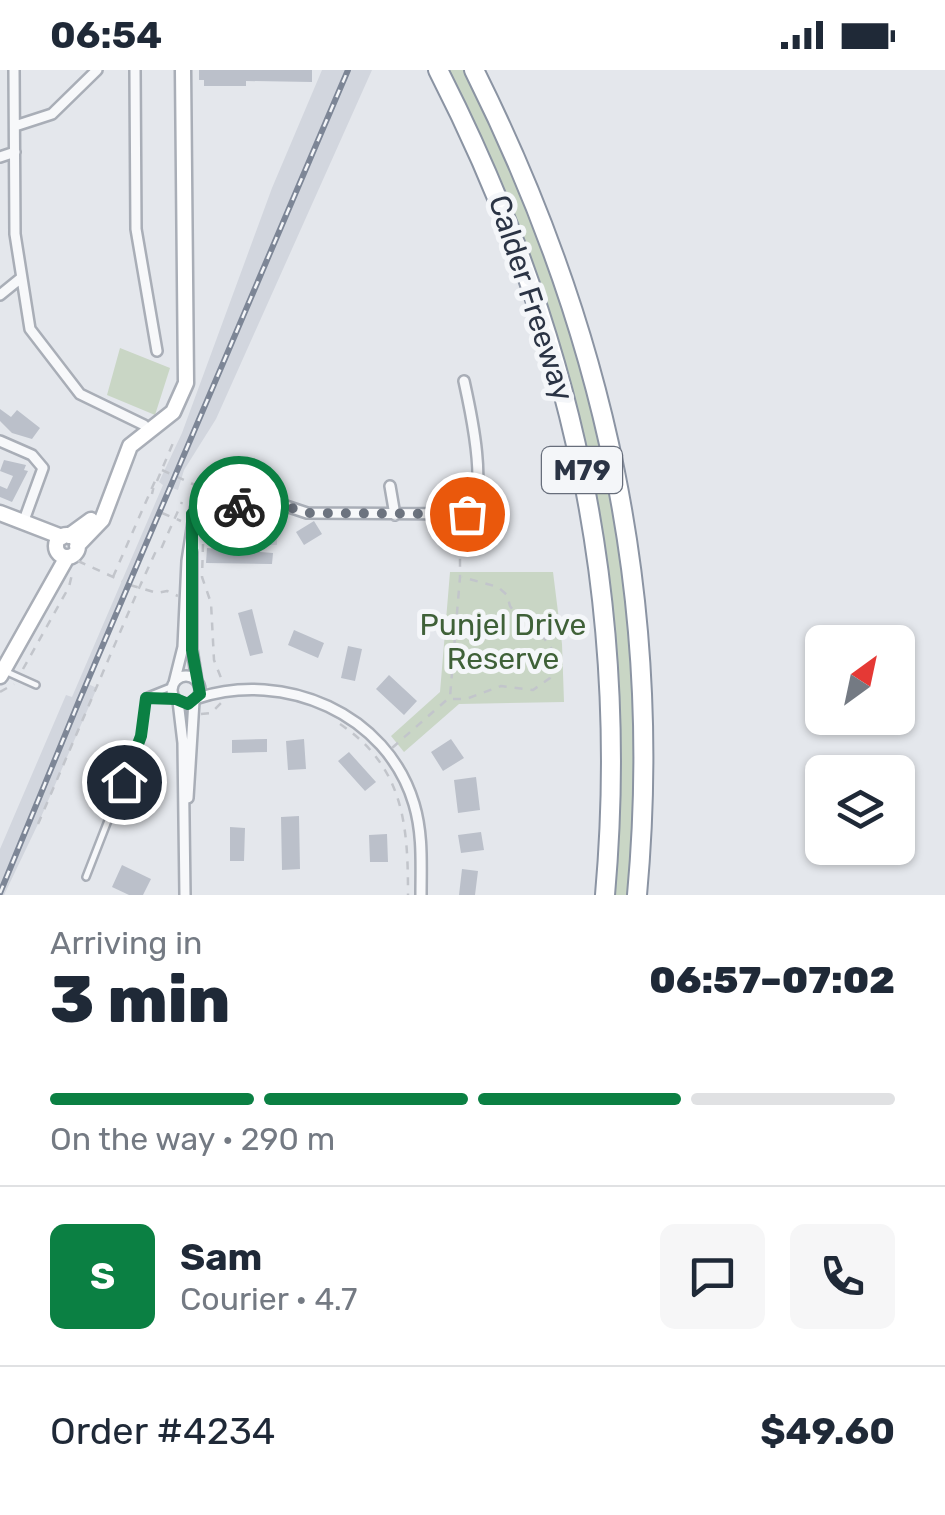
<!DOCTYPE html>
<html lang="en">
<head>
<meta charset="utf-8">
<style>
	:root { --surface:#fff; --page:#f6f6f7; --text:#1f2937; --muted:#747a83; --line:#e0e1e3; --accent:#0b8043 }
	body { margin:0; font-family:Rubik,sans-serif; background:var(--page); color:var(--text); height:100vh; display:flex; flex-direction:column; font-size:38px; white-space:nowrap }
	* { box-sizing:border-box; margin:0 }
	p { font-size:32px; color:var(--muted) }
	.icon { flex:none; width:55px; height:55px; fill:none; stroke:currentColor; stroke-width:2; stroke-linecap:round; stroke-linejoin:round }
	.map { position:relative; height:825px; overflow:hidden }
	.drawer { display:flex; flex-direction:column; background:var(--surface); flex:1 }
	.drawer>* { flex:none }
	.needle { width:65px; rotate:33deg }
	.tools { position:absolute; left:805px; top:555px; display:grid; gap:20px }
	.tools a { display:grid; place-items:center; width:110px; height:110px; border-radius:15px; background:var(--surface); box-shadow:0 2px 8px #0004; font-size:50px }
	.pin { position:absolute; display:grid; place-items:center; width:85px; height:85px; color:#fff; margin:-42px; border:5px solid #fff; border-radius:50%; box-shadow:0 2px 10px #0007 }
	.courier { position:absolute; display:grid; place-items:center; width:100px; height:100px; margin:-50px; border:8px solid #0b8043; border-radius:50%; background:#fff; color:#222; box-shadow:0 2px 12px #0007 }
	.head em { font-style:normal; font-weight:800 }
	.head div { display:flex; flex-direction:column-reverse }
	.head { display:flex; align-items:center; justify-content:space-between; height:170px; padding:0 50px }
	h1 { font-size:65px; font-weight:800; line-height:75px }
	.bar { display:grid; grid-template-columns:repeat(4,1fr); gap:15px 10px; align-content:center; height:120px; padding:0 50px }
	.bar i { height:12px; border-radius:8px; background:var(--line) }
	.bar .current { background:var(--accent) }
	.bar p { grid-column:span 4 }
	.line { display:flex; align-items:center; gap:25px; padding:0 50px; border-top:2px solid var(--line) }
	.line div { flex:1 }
	.round { display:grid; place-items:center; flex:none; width:105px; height:105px; border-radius:15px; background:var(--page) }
	.status { display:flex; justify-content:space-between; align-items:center; height:70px; padding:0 50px; background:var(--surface); direction:ltr }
	.status svg { height:28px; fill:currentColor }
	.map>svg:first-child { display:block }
</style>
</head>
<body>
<div class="status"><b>06:54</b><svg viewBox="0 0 49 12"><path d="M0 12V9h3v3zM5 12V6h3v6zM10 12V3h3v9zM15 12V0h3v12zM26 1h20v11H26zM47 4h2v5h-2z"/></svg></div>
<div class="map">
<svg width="945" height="825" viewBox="0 0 945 825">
	<rect width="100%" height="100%" fill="#e4e7ec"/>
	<path fill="#d2d6de" d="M 322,0 L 372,0 L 216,349 L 184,400 L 178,420 L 172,418 L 88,614 L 97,618 L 38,754 L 4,825 L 0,825 L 0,779 L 66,625 L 72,627 L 163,415 L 159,412 L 182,363 L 272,118 Z
		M 209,446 L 277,448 L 277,475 L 209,474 Z"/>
	<path fill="#c9d6c5" d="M 444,0 L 464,0 L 524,124 L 572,254 L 619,457 L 637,649 L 631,825 L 612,825 L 620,666 L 619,601 L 605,479 L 583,366 L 559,281 Z
		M 120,278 L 170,298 L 155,345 L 107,325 Z
		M 450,502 L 553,502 L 562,574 L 564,632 L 459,634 L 404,682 L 391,666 L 440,622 Z"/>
	<path fill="#bbc0ca" d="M 199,0 L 312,0 L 312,12 L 246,11 L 246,16 L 204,16 L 204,10 L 199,10 Z
		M 0,339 L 11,347 L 17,340 L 40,358 L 32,369 L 12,363 L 0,351 Z
		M 4,390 L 26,395 L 24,400 L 28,401 L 12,432 L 0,427 L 0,416 L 7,419 L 13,406 L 0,401 Z
		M 238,392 L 259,393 L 260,409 L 242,408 Z
		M 314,451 L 322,464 L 304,475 L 296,462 Z
		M 207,478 L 273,483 L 272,494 L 206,493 Z
		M 252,539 L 263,583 L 250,586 L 238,543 Z
		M 294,560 L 324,573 L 318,588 L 288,575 Z
		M 348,576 L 362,579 L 355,611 L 341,608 Z
		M 389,605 L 417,631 L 404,645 L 376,619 Z
		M 267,669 L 267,682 L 232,683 L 232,670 Z
		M 304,669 L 306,699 L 288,700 L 286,671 Z
		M 451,669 L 464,688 L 443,701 L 431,682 Z
		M 349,682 L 376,712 L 365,721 L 338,691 Z
		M 476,707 L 480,740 L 458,743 L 454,710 Z
		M 299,746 L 300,799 L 282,800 L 281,747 Z
		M 230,757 L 245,758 L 244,791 L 230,791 Z
		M 481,762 L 484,780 L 461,783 L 458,765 Z
		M 387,764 L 388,792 L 370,792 L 369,765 Z
		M 122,795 L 151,809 L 143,825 L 129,825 L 112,817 Z
		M 462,799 L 478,801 L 475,825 L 459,825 Z"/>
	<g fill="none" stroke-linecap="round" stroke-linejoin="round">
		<defs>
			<path id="lane" d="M 7,602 L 36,615
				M 148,626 L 173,616
				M 146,628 L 176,629
				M 86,807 L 141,666 L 146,628"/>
			<path id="street" d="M 14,0 L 15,164 L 30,259 L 80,324 L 144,355 L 148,361
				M 135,0 L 136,159 L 157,281
				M 15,56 L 52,44 L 97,0
				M 0,87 L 15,82
				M 0,225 L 21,208
				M 0,371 L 32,385 L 43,398 L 23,453
				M 390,416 L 395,445
				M 192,482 L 192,579 L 197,611
				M172 620a14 14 0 1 1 28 0a14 14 0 1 1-28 0Z
				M 174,613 L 183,577 L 187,491 L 195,439 L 286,436 L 307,443 L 467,444 C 490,426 470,338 464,311
				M 198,628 C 284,600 387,643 414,734 C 423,764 421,794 421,825
				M 178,631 L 183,673 L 185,825
				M 188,728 L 194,631"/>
			<path id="secondary" d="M 0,443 L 62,467
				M56 476a11 11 0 1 1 22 0a11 11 0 1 1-22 0Z
				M 69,466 L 91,450
				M 77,476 L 102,450 L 130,376 L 173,342 L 186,313 L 183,0
				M 0,606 L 67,487"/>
			<path id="highway" d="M 438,0 C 572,262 631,531 605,825
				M 474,0 C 605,262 664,532 637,825"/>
		</defs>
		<use href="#lane" stroke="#a9aeb7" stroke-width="10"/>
		<use href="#street" stroke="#a9aeb7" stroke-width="14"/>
		<use href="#secondary" stroke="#a9aeb7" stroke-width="19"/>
		<use href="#highway" stroke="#8b94a3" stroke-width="22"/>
		<path stroke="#c2c5cb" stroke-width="2.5" stroke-dasharray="8 8" stroke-linecap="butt" d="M 162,400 L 195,415 L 204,428
			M 157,411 L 173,373
			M 162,443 L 181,451
			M 203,474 L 202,507 L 211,533 L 214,590 L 223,613
			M 78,491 L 122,511
			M 113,507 L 155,411 L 152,424
			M 130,515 L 157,523 L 167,521 L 178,526
			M 23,599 L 69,517 L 73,500
			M 0,622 L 14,614
			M 453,629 L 466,629 L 501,616 L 533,620 L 550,608 L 555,584 L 540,562 L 521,552 L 510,536 L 507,525 L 498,517 L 462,507
			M 201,644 L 211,643 L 222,632
			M 340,654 C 404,697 408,755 408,825
			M 392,678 L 450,627 L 460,507 L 460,453
			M 38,754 L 139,518 L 156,481 L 161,479 L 182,432"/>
		<use href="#lane" stroke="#f7f8fa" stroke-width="5"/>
		<use href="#street" stroke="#f7f8fa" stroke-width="9"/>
		<use href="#secondary" stroke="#fff" stroke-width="14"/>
		<use href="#highway" stroke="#fff" stroke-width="18"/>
		<defs>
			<path id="rail" d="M 0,823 L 79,631 L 348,0"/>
		</defs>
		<use href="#rail" stroke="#7d8696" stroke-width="6"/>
		<use href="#rail" stroke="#f4f6f9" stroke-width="2.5" stroke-dasharray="8" stroke-linecap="butt"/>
	</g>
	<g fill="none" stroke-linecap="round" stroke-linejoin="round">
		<path stroke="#6c737f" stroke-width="10" stroke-dasharray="0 18" d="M 239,436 L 286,436 L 307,443 L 467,444"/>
		<path stroke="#0b8043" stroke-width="12" d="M 124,712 L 141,666 L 146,628 L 176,629 L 188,634 L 200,624 L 192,580 L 192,444 L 200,437 L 239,436"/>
	</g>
	<g text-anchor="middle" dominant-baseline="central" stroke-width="10" stroke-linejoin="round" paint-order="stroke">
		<rect fill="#f4f6f9" stroke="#676e7b" stroke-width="2.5" x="542" y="377" width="80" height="46" rx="8"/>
		<g font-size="28" font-weight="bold" fill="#2b3445">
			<text x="582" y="400">M79</text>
		</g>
		<g font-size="30" fill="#2b3445" stroke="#f4f6f9">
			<text transform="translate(531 228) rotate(72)">Calder Freeway</text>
		</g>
		<g font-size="30" fill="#3f6138" stroke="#f4f6f9">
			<text x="503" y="555">Punjel Drive<tspan x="503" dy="34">Reserve</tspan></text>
		</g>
	</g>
</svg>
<div class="tools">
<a><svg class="needle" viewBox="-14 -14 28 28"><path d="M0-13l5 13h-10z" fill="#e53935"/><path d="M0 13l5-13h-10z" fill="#747a83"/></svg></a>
<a><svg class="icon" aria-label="layers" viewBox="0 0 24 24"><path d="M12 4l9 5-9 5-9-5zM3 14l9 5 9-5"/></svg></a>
</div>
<div class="pin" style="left:467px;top:444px;background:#ea580c"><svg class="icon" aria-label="bag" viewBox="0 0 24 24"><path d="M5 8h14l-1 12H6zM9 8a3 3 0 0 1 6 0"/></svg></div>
<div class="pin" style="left:124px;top:712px;background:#1f2937"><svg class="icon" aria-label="home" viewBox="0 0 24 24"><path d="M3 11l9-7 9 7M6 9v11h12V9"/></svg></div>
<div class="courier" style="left:239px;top:436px"><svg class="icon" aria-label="bike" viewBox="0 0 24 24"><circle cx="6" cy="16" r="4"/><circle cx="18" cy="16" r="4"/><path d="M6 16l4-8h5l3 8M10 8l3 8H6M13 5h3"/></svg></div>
</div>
<section class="drawer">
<div class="head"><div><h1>3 min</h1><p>Arriving in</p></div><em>06:57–07:02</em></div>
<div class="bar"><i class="current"></i><i class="current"></i><i class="current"></i><i></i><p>On the way · 290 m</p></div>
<div class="line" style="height:180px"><b class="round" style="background:var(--accent);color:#fff">S</b><div><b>Sam</b><p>Courier · 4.7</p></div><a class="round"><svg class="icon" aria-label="chat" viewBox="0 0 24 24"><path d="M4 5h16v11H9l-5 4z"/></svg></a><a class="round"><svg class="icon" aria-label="phone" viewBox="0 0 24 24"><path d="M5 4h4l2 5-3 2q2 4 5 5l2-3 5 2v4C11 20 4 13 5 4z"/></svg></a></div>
<div class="line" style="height:130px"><div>Order #4234</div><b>$49.60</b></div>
</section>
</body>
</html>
